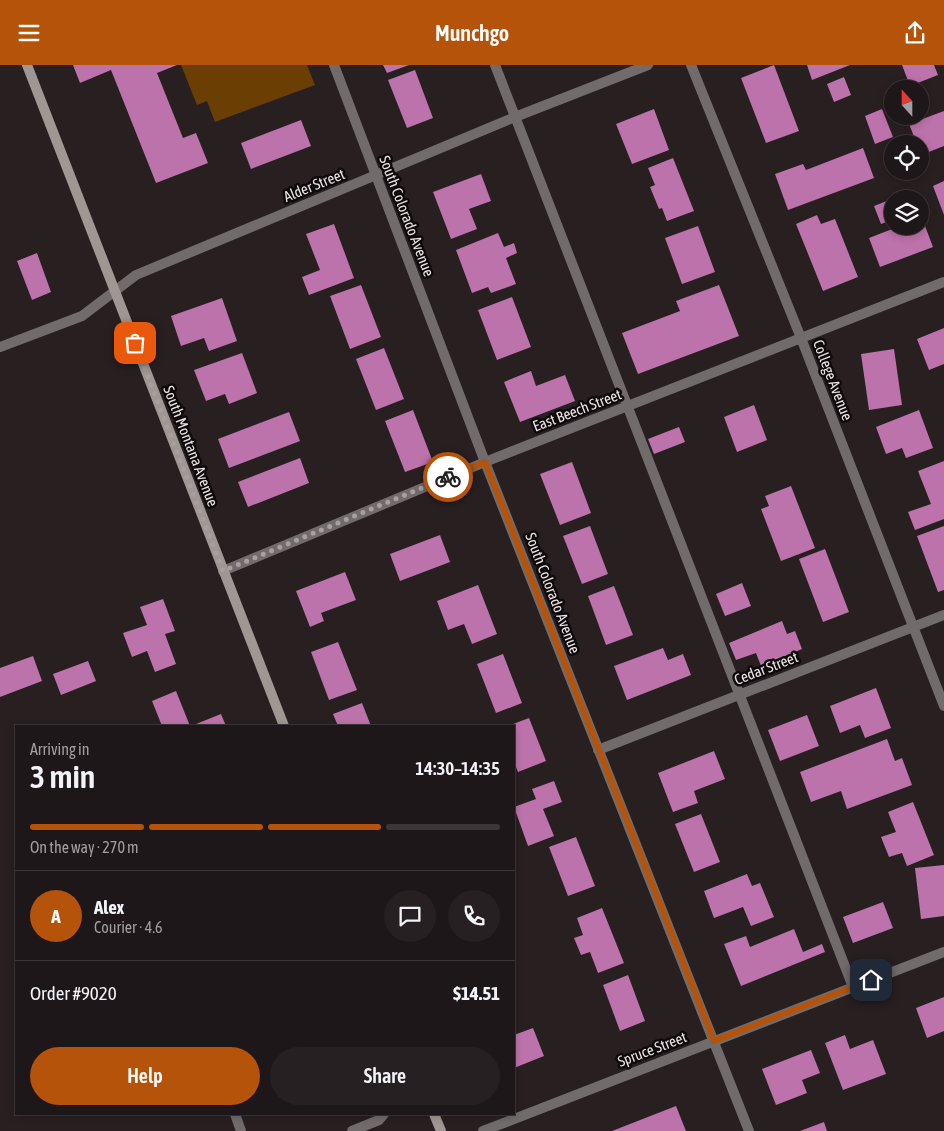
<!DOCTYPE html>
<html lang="en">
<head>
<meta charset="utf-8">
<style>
	:root { --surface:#1e1719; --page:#262022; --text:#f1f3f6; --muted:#a19fa2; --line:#3c3638; --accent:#b45309 }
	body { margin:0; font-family:"Asap Condensed",sans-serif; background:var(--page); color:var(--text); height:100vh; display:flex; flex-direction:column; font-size:19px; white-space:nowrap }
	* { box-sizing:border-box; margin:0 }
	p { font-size:16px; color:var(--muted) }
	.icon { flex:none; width:28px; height:28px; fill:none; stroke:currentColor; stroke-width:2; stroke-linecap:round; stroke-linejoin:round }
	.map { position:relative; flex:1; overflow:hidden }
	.drawer { position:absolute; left:15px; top:660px; width:500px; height:390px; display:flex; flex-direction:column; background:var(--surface); border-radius:0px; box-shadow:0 2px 8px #0003,0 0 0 1px var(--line) }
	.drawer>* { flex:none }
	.needle { width:32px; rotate:339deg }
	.controls { position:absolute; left:884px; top:15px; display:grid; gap:10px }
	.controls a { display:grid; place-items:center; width:45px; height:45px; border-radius:50%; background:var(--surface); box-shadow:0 2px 8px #0003,0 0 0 1px var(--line); font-size:25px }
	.pin { position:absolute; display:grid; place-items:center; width:42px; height:42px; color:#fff; margin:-21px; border-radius:10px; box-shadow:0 2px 8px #0006 }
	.courier { position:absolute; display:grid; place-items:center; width:50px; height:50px; margin:-25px; border:4px solid #b45309; border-radius:50%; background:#fff; color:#222; box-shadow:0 1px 6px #0007 }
	.headline em { font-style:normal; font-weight:600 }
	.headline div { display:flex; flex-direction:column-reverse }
	.headline { display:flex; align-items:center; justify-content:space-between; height:85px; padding:0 15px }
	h1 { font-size:32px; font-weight:600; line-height:38px }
	.bar { display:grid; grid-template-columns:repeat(4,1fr); gap:8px 5px; align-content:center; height:60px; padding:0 15px }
	.bar i { height:6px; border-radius:4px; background:var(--line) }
	.bar .on { background:var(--accent) }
	.bar p { grid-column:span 4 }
	.line { display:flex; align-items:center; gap:12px; padding:0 15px; border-top:1px solid var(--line) }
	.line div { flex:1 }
	.round { display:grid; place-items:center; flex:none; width:52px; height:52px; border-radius:26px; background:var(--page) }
	.button { display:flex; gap:10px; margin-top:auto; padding:10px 15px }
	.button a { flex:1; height:58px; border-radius:30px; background:var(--accent); color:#fff; font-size:20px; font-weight:600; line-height:58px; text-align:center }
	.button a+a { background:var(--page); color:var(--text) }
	header { display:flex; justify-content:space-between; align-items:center; height:65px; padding:0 15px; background:var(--accent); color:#fff; font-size:22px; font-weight:600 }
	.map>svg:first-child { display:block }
</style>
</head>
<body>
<header><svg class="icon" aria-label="menu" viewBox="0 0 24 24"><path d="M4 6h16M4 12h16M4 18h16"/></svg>Munchgo<svg class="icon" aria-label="share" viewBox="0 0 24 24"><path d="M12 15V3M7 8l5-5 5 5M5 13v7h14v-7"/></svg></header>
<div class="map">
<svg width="944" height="1066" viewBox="0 0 944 1066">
	<rect width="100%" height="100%" fill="#281f21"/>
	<path fill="#6b3e04" d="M 181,0 L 307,0 L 315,20 L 215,57 L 207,36 L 197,40 Z"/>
	<path fill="#bc72aa" d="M 73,0 L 177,0 L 157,8 L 183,73 L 196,68 L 208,98 L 156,118 L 111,5 L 80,18 Z
		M 383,0 L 409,0 L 387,8 Z
		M 774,0 L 799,66 L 766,78 L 741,13 Z
		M 807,0 L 850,0 L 812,15 Z
		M 902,0 L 934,0 L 938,10 L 910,21 Z
		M 415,5 L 433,53 L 407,63 L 388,15 Z
		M 844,12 L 851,30 L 834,37 L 827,19 Z
		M 654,44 L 669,85 L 632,99 L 616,59 Z
		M 882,44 L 893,72 L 875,79 L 865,51 Z
		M 944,46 L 944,81 L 921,90 L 920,79 L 917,79 L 909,59 Z
		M 301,55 L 311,81 L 251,104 L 241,78 Z
		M 863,83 L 874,113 L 788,145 L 775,109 L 803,99 L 806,105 Z
		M 673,93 L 694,146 L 667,156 L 662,143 L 659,144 L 650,122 L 655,120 L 648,103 Z
		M 481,109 L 491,136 L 469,144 L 477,164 L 451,174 L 433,127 Z
		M 944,116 L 944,150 L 933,121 Z
		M 892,134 L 892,155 L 881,159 L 874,141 Z
		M 817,150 L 821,159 L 835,154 L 858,212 L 823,226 L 796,159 Z
		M 922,153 L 933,182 L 880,202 L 869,173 L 900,161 L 920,161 L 920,154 Z
		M 334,159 L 354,213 L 309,230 L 302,212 L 320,205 L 306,169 Z
		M 698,161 L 715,207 L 682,219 L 665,173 Z
		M 498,168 L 504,182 L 514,178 L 517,188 L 506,193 L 516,219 L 491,228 L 488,222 L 472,228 L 456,185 Z
		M 37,188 L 51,227 L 32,235 L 17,196 Z
		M 361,220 L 381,272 L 350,284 L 330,231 Z
		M 719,220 L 739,271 L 638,309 L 622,268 L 680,246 L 676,236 Z
		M 512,232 L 531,282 L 497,295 L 478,245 Z
		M 222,233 L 237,276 L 209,286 L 204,273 L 181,281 L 171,251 Z
		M 944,263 L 944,299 L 929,305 L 917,274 Z
		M 384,283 L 404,334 L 376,345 L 356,294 Z
		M 894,284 L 902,340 L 869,345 L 861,289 Z
		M 242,288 L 257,328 L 229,339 L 225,329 L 206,336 L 194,305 Z
		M 531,306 L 536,321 L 565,310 L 575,336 L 520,357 L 504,317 Z
		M 754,340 L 767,375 L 737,387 L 724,352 Z
		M 413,345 L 433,397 L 405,407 L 385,356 Z
		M 919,345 L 933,383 L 906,393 L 902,383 L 886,389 L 876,362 Z
		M 289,347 L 300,376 L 229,403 L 218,374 Z
		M 679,362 L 685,377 L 654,389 L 648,374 Z
		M 300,393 L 309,418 L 248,442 L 238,417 Z
		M 944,396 L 944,454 L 915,465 L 908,447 L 931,439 L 918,406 Z
		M 572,397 L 591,448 L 560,460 L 540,409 Z
		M 791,421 L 815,483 L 781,496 L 761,444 L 769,441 L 765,431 Z
		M 590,461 L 608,509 L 582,519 L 563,471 Z
		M 944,461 L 944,525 L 938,527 L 917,471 Z
		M 440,470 L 450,497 L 400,516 L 390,489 Z
		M 825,484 L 849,547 L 823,557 L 799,494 Z
		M 345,507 L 356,535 L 321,548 L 324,556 L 310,562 L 296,526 Z
		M 742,518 L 751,541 L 725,551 L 716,529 Z
		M 478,520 L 497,569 L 472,579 L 464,559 L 448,565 L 437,536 Z
		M 614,521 L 633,570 L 606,580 L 588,531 Z
		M 163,534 L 175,566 L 165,569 L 176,599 L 155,607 L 147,586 L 132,592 L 123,568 L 147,560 L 140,542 Z
		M 782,556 L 787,569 L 795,566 L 802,584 L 761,601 L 756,588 L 736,595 L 729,578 Z
		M 338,577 L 357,625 L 329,635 L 311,587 Z
		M 663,583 L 668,595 L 683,589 L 691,610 L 627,635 L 614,601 Z
		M 503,589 L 522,638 L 496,648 L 477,599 Z
		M 33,591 L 42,616 L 0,632 L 0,603 Z
		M 88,596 L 96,616 L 61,630 L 53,609 Z
		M 876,623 L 891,663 L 865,673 L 860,660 L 840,668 L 830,641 Z
		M 176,626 L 190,661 L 162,661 L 152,636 Z
		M 362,638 L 371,661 L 338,661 L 333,649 Z
		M 221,649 L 226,661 L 191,661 Z
		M 807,650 L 819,681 L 780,696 L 768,665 Z
		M 529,653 L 546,696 L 518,707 L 514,697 L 514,661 L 508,661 Z
		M 887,674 L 895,696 L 902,693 L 912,720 L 847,744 L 841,726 L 811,737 L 800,707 Z
		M 714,686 L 725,714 L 694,726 L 698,738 L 673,747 L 658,708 Z
		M 554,716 L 562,737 L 543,744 L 554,771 L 528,781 L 514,742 L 536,734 L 532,724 Z
		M 913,737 L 934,790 L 907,801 L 902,788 L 889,792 L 881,772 L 896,767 L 888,747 Z
		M 701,749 L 720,797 L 694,807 L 675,759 Z
		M 576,772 L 595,821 L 568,831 L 549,782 Z
		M 944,800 L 944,851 L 921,854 L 915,803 Z
		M 747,809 L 752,821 L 760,818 L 774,852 L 751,861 L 743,842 L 714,853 L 704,826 Z
		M 883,837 L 893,863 L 853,878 L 843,852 Z
		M 602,843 L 624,898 L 598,908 L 590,887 L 581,890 L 574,873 L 583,870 L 577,853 Z
		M 794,864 L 803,887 L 822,879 L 825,887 L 741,921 L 724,879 L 746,871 L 750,882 Z
		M 628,910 L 645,956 L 620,966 L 603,920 Z
		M 944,932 L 944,966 L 927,973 L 916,943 Z
		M 533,963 L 544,991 L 514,1003 L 514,970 Z
		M 845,970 L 850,984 L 873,975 L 886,1009 L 843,1025 L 825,978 Z
		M 811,985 L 820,1008 L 802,1015 L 807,1028 L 776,1040 L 762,1004 Z
		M 676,1041 L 686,1066 L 612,1066 Z
		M 824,1057 L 827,1066 L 800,1066 Z"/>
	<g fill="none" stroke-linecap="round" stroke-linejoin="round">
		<path stroke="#716c6b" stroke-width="10" d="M 495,0 L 853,922
			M 235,1049 L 241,1066
			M 352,1066 L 379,1055 L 384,1049"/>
		<path stroke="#716c6b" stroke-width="10" d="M 334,0 L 485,397 L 749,1066
			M 691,0 L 801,273 L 944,641
			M 0,282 L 82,251 L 136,210 L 515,52 L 648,0
			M 223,506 L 485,397 L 944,217
			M 598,685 L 944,550
			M 483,1066 L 944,887"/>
		<path stroke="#9f9794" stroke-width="10" d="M 27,0 L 284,661
			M 434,1049 L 441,1066"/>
	</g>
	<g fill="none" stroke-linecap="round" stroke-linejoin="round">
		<path stroke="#a79fa1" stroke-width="5" stroke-dasharray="0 9" d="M 135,278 L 223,506 L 448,412"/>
		<path stroke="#b45309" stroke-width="6" d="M 448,412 L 485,397 L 714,976 L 871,915"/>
	</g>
	<g text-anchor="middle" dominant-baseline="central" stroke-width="5" stroke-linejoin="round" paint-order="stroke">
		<g font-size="15" fill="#ebe4e6" stroke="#0e0a0b">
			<text transform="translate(314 120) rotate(-22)">Alder Street</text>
			<text transform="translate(407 151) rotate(69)">South Colorado Avenue</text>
			<text transform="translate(833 315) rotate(69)">College Avenue</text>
			<text transform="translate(577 345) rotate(-21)">East Beech Street</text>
			<text transform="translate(191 381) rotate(69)">South Montana Avenue</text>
			<text transform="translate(553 528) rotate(69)">South Colorado Avenue</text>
			<text transform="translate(766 603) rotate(-21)">Cedar Street</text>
			<text transform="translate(652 984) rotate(-21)">Spruce Street</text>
		</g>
	</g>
</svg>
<div class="controls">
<a><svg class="needle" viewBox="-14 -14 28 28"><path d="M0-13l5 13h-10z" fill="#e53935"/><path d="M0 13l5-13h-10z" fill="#a19fa2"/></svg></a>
<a><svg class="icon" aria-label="locate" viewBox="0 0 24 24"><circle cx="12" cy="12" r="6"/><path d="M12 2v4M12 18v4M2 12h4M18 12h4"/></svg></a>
<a><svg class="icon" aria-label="layers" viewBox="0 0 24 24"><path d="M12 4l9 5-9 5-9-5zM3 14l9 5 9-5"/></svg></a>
</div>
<div class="pin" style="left:135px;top:278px;background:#ea580c"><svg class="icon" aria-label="bag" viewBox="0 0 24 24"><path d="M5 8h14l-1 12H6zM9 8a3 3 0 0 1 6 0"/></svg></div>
<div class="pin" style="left:871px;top:915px;background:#1f2937"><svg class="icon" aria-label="home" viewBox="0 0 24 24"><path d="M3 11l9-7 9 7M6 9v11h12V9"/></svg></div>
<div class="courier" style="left:448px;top:412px"><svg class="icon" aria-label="bike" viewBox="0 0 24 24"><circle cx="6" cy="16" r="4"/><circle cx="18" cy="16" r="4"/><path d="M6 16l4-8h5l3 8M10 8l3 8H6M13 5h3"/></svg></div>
<section class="drawer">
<div class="headline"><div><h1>3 min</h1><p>Arriving in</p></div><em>14:30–14:35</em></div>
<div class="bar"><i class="on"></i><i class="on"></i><i class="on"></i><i></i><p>On the way · 270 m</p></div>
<div class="line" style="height:90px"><b class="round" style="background:var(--accent);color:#fff">A</b><div><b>Alex</b><p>Courier · 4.6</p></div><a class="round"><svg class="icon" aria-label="chat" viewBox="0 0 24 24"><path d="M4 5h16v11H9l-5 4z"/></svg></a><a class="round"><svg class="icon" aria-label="phone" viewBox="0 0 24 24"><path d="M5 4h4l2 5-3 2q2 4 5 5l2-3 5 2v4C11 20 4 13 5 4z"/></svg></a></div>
<div class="line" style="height:65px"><div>Order #9020</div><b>$14.51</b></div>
<div class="button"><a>Help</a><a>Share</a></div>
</section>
</div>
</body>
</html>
